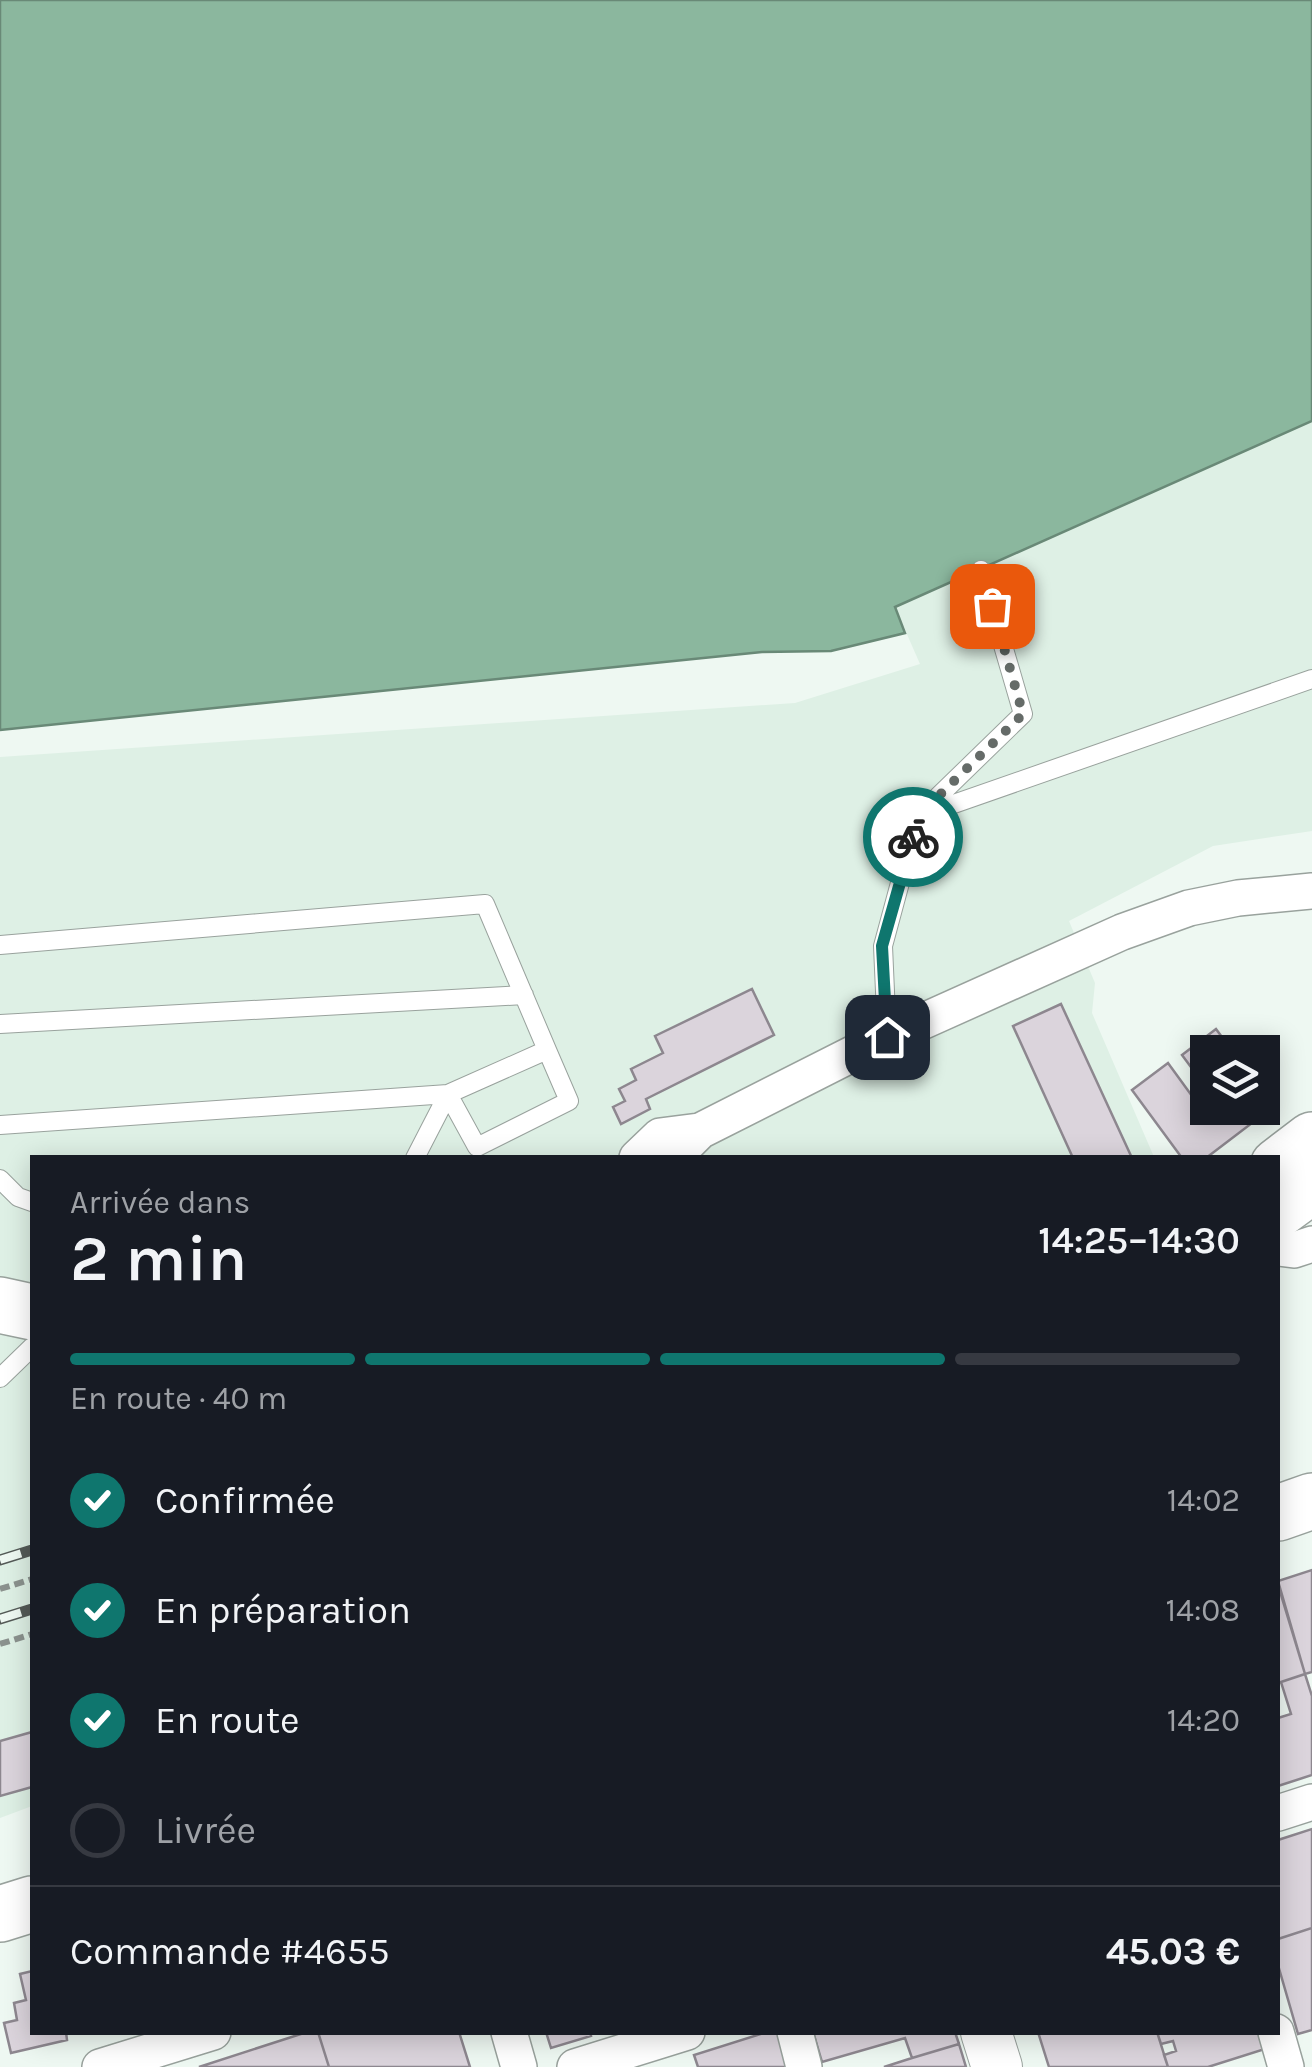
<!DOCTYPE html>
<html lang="fr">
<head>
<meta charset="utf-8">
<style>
	:root { --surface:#171b24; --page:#242831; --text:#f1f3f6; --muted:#9ea1a6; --line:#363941; --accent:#0f766e }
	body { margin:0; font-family:Karla,sans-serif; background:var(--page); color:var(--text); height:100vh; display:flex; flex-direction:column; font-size:38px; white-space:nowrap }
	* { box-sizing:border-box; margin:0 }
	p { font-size:32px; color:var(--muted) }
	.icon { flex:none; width:55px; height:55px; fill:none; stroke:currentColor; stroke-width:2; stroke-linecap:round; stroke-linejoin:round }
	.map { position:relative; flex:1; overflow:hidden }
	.sheet { position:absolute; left:30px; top:1155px; width:1250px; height:880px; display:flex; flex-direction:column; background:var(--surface); border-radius:0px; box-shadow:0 5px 25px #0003 }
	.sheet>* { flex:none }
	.buttons { position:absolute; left:1190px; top:1035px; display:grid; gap:20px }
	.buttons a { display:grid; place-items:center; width:90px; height:90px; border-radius:0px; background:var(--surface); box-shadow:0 5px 25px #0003; font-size:50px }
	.pin { position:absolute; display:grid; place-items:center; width:85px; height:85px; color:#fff; margin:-42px; border-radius:20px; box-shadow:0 5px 15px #0006 }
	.courier { position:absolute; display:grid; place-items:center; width:100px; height:100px; margin:-50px; border:8px solid #0f766e; border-radius:50%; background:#fff; color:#222; box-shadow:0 2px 12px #0007 }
	.overview em { font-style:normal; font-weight:600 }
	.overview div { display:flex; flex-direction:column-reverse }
	.overview { display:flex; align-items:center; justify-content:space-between; height:170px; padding:0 40px }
	h1 { font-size:65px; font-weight:600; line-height:75px }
	.bar { display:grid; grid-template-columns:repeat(4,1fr); gap:15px 10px; align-content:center; height:120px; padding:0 40px }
	.bar i { height:12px; border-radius:8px; background:var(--line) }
	.bar .current { background:var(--accent) }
	.bar p { grid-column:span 4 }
	.line { display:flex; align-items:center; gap:25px; padding:0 40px; border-top:2px solid var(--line) }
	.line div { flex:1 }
	ol { padding:0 40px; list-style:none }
	li { display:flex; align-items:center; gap:30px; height:110px }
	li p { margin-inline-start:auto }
	li .icon { padding:10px; border-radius:50%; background:var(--accent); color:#fff; stroke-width:4 }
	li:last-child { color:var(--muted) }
	li i { width:55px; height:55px; border:5px solid var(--line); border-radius:50% }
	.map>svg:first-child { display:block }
</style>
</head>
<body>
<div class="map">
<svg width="1312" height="2067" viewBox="0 0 1312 2067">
	<rect width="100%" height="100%" fill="#eef8f2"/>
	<path fill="#def0e5" d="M 1312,421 L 1312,831 L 1213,846 L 1069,921 L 1095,983 L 1092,1013 L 1154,1157 L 32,1158 L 32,1806 L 0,1818 L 0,757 L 795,703 L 920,664 L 895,607 Z"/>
	<path fill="#8bb79e" stroke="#698977" stroke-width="2.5" d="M 0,0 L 1312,0 L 1312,421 L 895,607 L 905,633 L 831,651 L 762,652 L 0,730 Z"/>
	<path fill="#dbd4dc" stroke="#8d878f" stroke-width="2.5" d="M 752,989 L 774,1035 L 646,1099 L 650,1109 L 621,1124 L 613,1107 L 625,1101 L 619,1089 L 636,1080 L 631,1069 L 663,1053 L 655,1036 Z
		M 1061,1004 L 1132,1158 L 1073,1158 L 1013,1026 Z
		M 1216,1029 L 1233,1052 L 1208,1052 L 1208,1108 L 1262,1108 L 1262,1093 L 1273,1107 L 1206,1158 L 1182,1158 L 1132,1090 L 1168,1063 L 1192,1096 L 1205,1086 L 1182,1055 Z
		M 1312,1570 L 1312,1672 L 1305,1674 L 1278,1581 Z
		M 1278,1585 L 1305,1674 L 1278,1683 Z
		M 1305,1674 L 1312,1696 L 1312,1775 L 1278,1786 L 1278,1718 L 1291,1714 L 1281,1682 Z
		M 32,1732 L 32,1787 L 0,1796 L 0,1741 Z
		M 1312,1829 L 1312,1928 L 1278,1939 L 1278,1840 Z
		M 1312,1928 L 1312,2030 L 1298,2034 L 1278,1965 L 1278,1939 Z
		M 32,1971 L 32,2032 L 66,2032 L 67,2040 L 11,2053 L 4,2023 L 17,2020 L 14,2003 L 26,2000 L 20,1974 Z
		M 307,2032 L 318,2032 L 329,2067 L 199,2067 Z
		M 318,2032 L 459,2032 L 470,2067 L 329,2067 Z
		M 546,2032 L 590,2032 L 591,2036 L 551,2048 Z
		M 767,2032 L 779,2032 L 789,2067 L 698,2067 L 694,2055 Z
		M 813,2032 L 955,2032 L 959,2044 L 912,2058 L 905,2038 L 822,2062 Z
		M 1038,2032 L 1157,2032 L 1168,2067 L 1049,2067 Z
		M 1157,2032 L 1260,2032 L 1265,2049 L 1208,2067 L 1168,2067 L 1164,2055 L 1176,2051 L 1173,2041 L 1161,2044 Z
		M 959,2044 L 966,2067 L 884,2067 L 912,2058 Z"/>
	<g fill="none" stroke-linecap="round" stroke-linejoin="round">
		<defs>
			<path id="service" d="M 925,814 L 1312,679
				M 0,945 L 485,904 L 547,1050 L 448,1094 L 0,1125
				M 0,1024 L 524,995
				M 887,1037 L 883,946 L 918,816 L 1023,714 L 981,570
				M 448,1094 L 477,1147 L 569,1101 L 547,1050
				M 415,1158 L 448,1094
				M 0,1179 L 18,1197 L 32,1202
				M 0,1378 L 32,1347"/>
			<path id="minor" d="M 637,1158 L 660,1136 L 699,1131
				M 673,1158 L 700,1131 L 868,1046 L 1122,932 L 1189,908 L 1238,898 L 1312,891
				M 1278,1248 L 1294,1250 L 1312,1244
				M 1278,1813 L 1312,1802
				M 509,2032 L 519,2067
				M 795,2032 L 804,2067
				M 1276,2032 L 1286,2067
				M 100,2067 L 213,2032
				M 575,2067 L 687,2032"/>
			<path id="secondary" d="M 986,2032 L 997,2067"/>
			<path id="primary" d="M 1278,1166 L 1312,1140
				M 1278,1210 L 1312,1185
				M 0,1305 L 32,1312
				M 1278,1513 L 1312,1501
				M 0,1914 L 32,1904"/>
		</defs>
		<use href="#service" stroke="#99a29d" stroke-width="20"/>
		<use href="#minor" stroke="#99a29d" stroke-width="38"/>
		<use href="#secondary" stroke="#99a29d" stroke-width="52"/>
		<use href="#primary" stroke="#99a29d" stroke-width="58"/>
		<path stroke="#8b928e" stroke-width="6" stroke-dasharray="10 5" stroke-linecap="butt" d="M 0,1589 L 32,1579
			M 0,1644 L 32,1634"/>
		<use href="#service" stroke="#fff" stroke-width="18"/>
		<use href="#minor" stroke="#fff" stroke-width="35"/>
		<use href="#secondary" stroke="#fff" stroke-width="50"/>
		<use href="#primary" stroke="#fff" stroke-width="55"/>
		<defs>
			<path id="rail" d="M 0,1560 L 32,1550
				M 0,1619 L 32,1609"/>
		</defs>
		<use href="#rail" stroke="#545a57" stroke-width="11"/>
		<use href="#rail" stroke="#eef8f2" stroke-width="8" stroke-dasharray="22" stroke-linecap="butt"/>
	</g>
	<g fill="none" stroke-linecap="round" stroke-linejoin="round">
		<path stroke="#656b68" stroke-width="10" stroke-dasharray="0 18" d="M 913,837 L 918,816 L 1023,714 L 992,606"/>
		<path stroke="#0f766e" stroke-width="12" d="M 887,1037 L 882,946 L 913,837"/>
	</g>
</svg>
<div class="buttons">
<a><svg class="icon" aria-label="layers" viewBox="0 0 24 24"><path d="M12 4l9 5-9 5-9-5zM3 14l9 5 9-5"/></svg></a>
</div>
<div class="pin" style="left:992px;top:606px;background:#ea580c"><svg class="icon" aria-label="bag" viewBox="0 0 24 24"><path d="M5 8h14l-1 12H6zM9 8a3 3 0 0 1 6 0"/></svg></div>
<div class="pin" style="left:887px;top:1037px;background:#1f2937"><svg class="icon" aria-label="home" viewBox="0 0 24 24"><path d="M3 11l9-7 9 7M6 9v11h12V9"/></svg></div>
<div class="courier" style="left:913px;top:837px"><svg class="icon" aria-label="bike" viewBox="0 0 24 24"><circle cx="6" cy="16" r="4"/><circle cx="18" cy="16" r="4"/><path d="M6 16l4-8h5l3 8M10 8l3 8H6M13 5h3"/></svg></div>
<section class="sheet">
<div class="overview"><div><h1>2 min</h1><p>Arrivée dans</p></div><em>14:25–14:30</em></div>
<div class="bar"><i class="current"></i><i class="current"></i><i class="current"></i><i></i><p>En route · 40 m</p></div>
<ol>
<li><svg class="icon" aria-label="check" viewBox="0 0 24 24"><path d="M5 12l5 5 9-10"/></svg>Confirmée<p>14:02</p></li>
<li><svg class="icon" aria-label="check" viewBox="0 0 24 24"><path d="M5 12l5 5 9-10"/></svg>En préparation<p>14:08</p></li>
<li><svg class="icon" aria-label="check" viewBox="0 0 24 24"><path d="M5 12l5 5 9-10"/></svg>En route<p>14:20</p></li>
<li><i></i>Livrée</li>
</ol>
<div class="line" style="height:130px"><div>Commande #4655</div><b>45.03 €</b></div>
</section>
</div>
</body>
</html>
